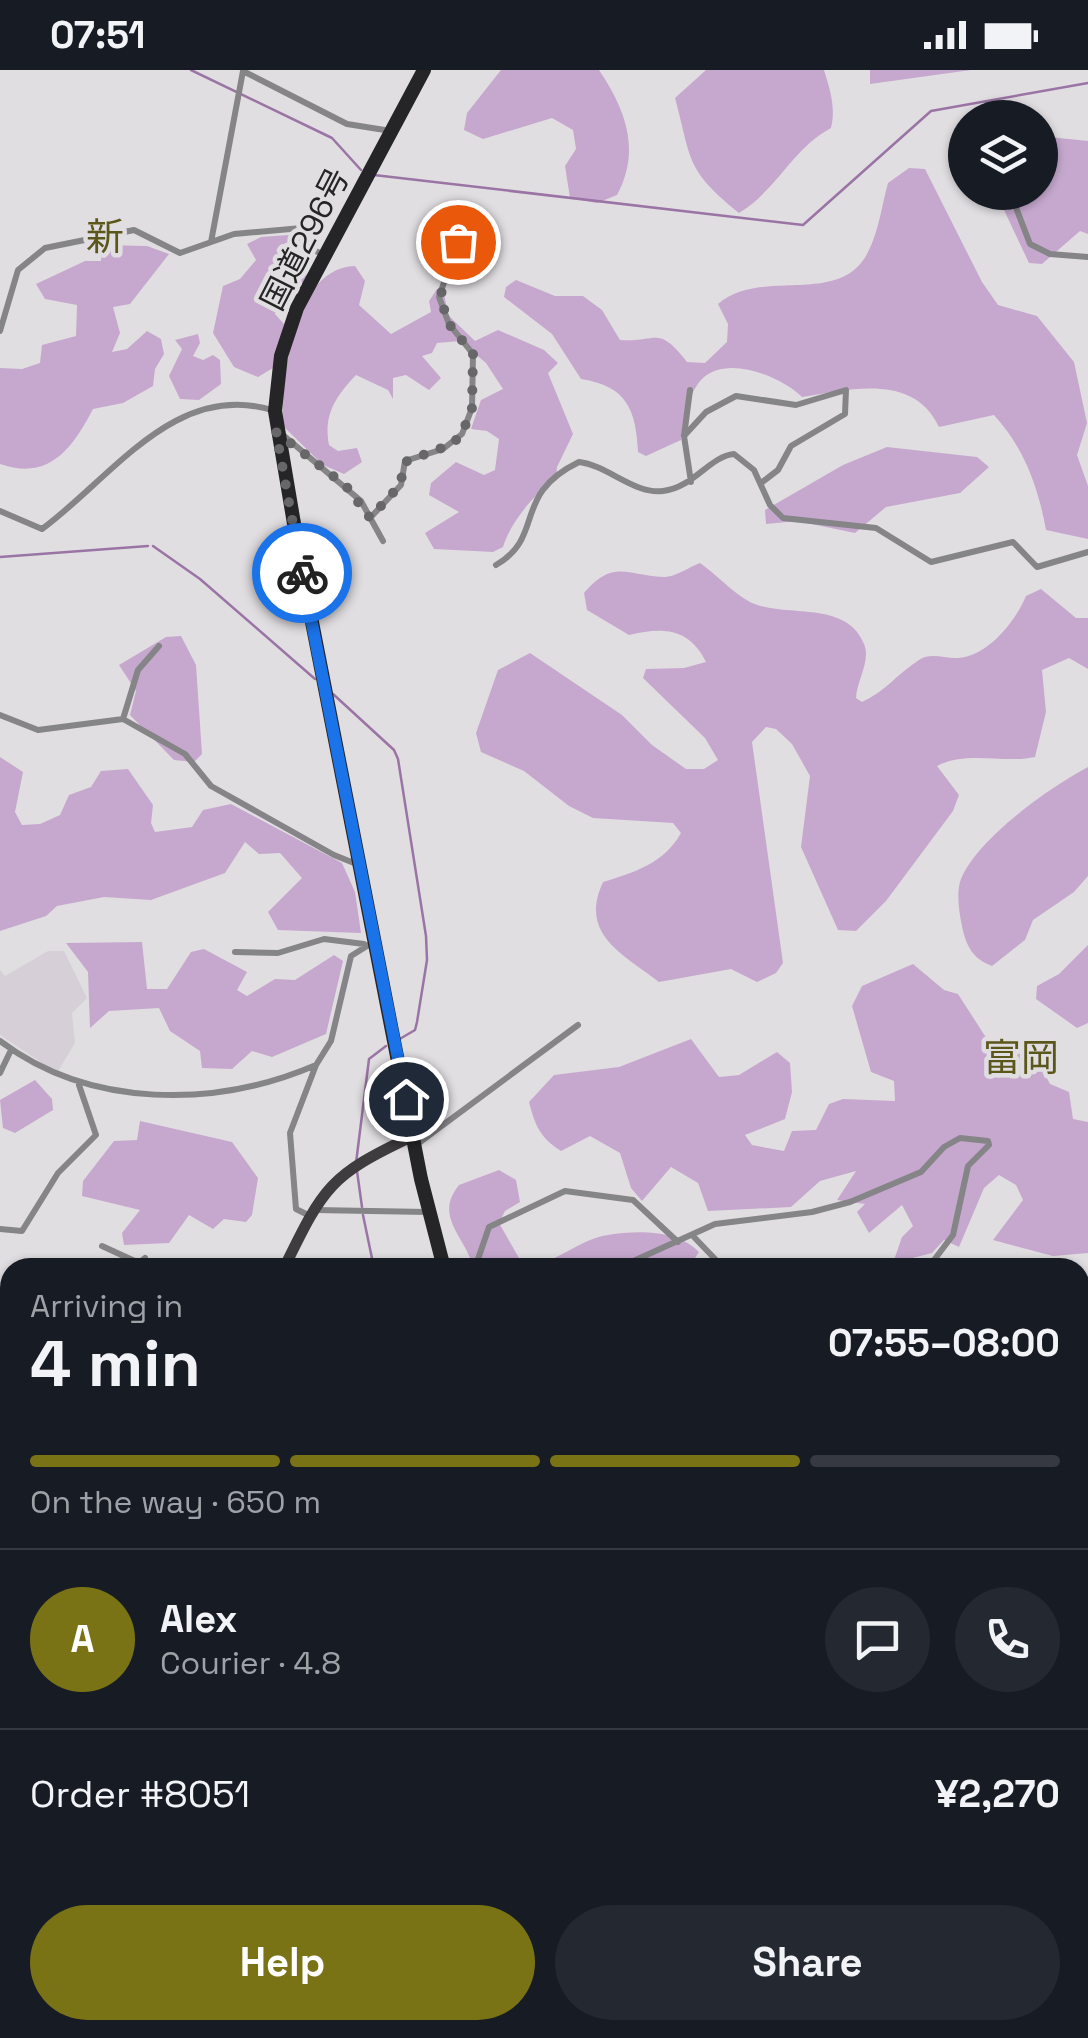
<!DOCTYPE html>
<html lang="en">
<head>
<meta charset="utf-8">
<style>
	:root { --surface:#171b24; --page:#242831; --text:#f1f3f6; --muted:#9ea1a6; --line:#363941; --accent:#797315 }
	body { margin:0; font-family:"Space Grotesk","Noto Sans JP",sans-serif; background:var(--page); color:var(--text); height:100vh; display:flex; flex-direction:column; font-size:38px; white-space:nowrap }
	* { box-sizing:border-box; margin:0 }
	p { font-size:32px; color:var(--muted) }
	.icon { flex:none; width:55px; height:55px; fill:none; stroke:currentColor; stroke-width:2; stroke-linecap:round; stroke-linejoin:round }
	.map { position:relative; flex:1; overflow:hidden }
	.side { position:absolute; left:0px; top:1188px; width:1090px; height:782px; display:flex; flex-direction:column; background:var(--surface); border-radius:30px 30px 0 0; box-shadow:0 2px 8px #0004 }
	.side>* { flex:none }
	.controls { position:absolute; left:948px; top:30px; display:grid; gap:20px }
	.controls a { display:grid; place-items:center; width:110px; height:110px; border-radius:50%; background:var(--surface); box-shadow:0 2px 8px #0004; font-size:50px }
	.pin { position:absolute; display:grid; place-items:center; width:85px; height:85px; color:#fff; margin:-42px; border:5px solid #fff; border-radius:50%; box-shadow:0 2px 10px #0007 }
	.courier { position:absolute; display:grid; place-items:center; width:100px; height:100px; margin:-50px; border:8px solid #1a73e8; border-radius:50%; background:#fff; color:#222; box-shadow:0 2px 12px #0007 }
	.summary em { font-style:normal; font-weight:700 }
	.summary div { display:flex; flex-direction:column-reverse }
	.summary { display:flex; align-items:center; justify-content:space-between; height:170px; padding:0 30px }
	h1 { font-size:65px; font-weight:700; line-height:75px }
	.bar { display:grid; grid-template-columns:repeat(4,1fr); gap:15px 10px; align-content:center; height:120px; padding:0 30px }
	.bar i { height:12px; border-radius:8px; background:var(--line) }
	.bar .current { background:var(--accent) }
	.bar p { grid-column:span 4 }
	.line { display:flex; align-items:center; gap:25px; padding:0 30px; border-top:2px solid var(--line) }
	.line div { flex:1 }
	.round { display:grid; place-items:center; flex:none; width:105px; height:105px; border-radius:52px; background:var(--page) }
	.primary-button { display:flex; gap:20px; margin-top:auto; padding:20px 30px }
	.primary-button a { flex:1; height:115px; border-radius:60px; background:var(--accent); color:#fff; font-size:40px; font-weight:700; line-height:115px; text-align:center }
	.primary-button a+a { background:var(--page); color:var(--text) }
	.status { display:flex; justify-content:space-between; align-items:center; height:70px; padding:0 50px; background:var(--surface); direction:ltr }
	.status svg { height:28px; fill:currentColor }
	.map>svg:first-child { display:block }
</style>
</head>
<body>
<div class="status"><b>07:51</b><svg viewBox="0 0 49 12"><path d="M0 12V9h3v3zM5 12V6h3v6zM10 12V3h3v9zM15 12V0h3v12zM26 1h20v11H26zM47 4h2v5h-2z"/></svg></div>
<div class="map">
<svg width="1088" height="1968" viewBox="0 0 1088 1968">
	<rect width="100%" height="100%" fill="#e1dee2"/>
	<path fill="#d6cfd8" d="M 48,881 L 64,881 L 87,928 L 72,943 L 75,973 L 57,1003 L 0,965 L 0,900 L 5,906 Z"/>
	<path fill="#c6a8ce" d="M 501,0 L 599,0 C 626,40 641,81 617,125 L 597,133 L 570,128 L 565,96 L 576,79 L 573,60 L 552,48 L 483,69 L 464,60 L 467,43 Z
		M 706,0 L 824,0 C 830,20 836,37 831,58 C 792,79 777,120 739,143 C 685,99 692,91 675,28 Z
		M 870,0 L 971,0 L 870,14 Z
		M 1040,66 L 1088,71 L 1088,164 L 1080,161 L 1042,194 L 1029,193 L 996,123 L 1040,122 Z
		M 909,98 L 925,99 L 982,212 L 998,235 L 1037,246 L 1074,292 L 1087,353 L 1077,385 L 1088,416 L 1088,469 L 1046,460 C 1038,416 1024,378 994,345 L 939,357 C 914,303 851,319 802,327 C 782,307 726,283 701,310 C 687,326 684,351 681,370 L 646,386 L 638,382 C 636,340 627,316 581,309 L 552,264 L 504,227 L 506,217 L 516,210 L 555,226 L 583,226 L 602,240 L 620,270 C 658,273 657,254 687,292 L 705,293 L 727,272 L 728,254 L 718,234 C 763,196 842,239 869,180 C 879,160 882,134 888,113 Z
		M 303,164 L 307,210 L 284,224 L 275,244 L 284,254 L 273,298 L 258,307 L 234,297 L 213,263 L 223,216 L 240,209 L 256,190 L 247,174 L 261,167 Z
		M 102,175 L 147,176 L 169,184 L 130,234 L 113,237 L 120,263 L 112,282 L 127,279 L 147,261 L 161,269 L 164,284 L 155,299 L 153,316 L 123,333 L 93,339 C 72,379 49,411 0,394 L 0,298 L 22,299 L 40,293 L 42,275 L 76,266 L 77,235 L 45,229 L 36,214 L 85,191 L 101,191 Z
		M 355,196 L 365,211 L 359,235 L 391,264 L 431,242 L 429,231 L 437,219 L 444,223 L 448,245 L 475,271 L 498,260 L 544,280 L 558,293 L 548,303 L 573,364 L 557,397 L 556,410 C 535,422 510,453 503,477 L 493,482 L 434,479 L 425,463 L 459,442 L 429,425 L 431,413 L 456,392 L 484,405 L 495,400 L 499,369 L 487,361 L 471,359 L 481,330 L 503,319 L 486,293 L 460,271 L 437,273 L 432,283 L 422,286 L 441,308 L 429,320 L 406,305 L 393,308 L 393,329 L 388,320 L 356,305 C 336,326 323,345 329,375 L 338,381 L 357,378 L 362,392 L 344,404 L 323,395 L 283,356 C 282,309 292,198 355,196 Z
		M 198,264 L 200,273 L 193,286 L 203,290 L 213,285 L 220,290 L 221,314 L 199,330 L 180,329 L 169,306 L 182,279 L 175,270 Z
		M 887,377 L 977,387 L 989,397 L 960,423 L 886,437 L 855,463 L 797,451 L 766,454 L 765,440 L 843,395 Z
		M 700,493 C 717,505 732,522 750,532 C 784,549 846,529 864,574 C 871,591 857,610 856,628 L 862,632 C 885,622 898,603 919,590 C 931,582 945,589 958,588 C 988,586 1015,552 1026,526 L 1041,519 L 1076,548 L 1088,548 L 1088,599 L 1069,588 L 1042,600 L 1046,642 L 1035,687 C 1003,694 967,680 937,696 L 959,725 L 953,741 L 886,831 L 856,861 L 838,860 L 801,777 L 810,706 L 792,674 L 776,659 L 766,657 L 752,672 L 783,893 L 776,903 L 757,912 L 731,899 L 659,912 C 621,883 579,864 603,812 C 636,802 664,793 681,763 L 673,753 L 593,748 L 569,736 L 524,701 L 481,682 L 476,663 L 498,600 L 530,583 L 622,645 L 652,675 L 686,699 L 704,699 L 718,690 L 705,668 L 643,608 L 646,599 L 684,598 L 706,592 C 689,558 663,557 629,565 L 587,540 L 584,523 C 613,489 626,505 663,507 C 674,508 689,497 700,493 Z
		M 181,566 L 196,595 L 202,684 L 194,692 L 174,690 L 130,645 L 136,621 L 119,595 L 166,567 Z
		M 0,687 L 23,702 L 15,742 L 22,755 L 40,754 L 60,745 L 69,725 L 91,717 L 101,701 L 128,699 L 153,735 L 151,753 L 155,762 L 192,757 L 203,740 L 231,734 L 342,793 L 355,822 L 361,863 L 278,860 L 268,842 L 302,808 L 280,783 L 259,784 L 245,772 L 225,803 L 151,830 L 104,827 L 57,836 L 46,846 L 0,861 Z
		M 1088,697 L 1088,806 L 1074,822 L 1033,850 L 1025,870 L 992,896 C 973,889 966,876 962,856 C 959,842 956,822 961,809 C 978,768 1050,717 1088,697 Z
		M 142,872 L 147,919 L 167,919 L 191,882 L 204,879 L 247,902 L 237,920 L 247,926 L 275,909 L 295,910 L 334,885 L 343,891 L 326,964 L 272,987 L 252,981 L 232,999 L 202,998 L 200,981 L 170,961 L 159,938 L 109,941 L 90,958 L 88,902 L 66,873 Z
		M 1088,875 L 1088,953 L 1077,958 L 1036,929 L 1037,916 L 1059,904 Z
		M 913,894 L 944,920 L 958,924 L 994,980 L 998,998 L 1020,983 L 1038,991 L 1050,1014 L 1069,1022 L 1073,1049 L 1088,1052 L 1088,1183 L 1053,1186 L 993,1170 L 1023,1130 L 1016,1115 L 999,1105 L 984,1118 L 959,1177 L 944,1170 L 932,1183 L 893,1193 L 902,1167 L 913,1156 L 902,1135 L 869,1163 L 857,1142 L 865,1134 L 837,1130 L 856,1101 L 820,1111 L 791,1137 L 708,1141 L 698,1113 L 671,1097 L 642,1131 L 631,1118 L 620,1083 L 590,1066 L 561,1081 C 540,1068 535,1055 529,1032 L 554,1005 L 619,997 L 691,969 L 719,1007 L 739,1005 L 777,982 L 790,993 L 792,1022 L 785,1049 L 745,1065 L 752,1075 L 784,1081 L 792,1061 L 816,1060 L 829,1034 L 843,1029 L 895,1031 L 894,1011 L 871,1002 L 852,936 L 862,916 Z
		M 35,1010 L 52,1029 L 53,1040 L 15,1063 L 3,1058 L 0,1030 Z
		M 140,1051 L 232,1072 L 258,1108 L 252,1145 L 246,1152 L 224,1149 L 213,1159 L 189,1145 L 169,1173 L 124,1175 L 122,1163 L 140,1140 L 82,1126 L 83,1111 L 114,1071 L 137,1070 Z
		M 499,1100 L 516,1110 L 520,1132 L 505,1141 L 499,1153 L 519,1188 L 534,1195 C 560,1190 583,1168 608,1165 C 639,1160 677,1160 699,1182 L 689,1197 L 644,1197 L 626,1190 L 604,1198 L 473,1197 C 466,1167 433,1147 459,1115 Z
		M 10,1242 L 10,1371 L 0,1368 L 0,1248 Z
		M 1088,1259 L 1088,1448 L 1080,1450 L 1080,1261 Z
		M 357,1960 L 407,1960 L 406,1968 L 345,1968 Z
		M 508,1960 L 561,1960 L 557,1968 L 511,1968 Z"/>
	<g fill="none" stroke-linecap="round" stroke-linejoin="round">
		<path stroke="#9a74a4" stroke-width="2.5" d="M 191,0 L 332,68 L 361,100
			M 374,105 L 803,155 L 931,41 L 1088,13
			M 153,476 L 200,509 L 315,609
			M 0,487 L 148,476
			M 333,624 L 394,680 L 398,689 L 426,866 L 427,890 L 417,952 L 415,960 L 398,970
			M 356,1093 L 369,989 L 386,976
			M 357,1101 L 362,1137
			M 363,1145 L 374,1198"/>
		<path stroke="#858486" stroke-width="6" d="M 243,1 L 347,54 L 391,61
			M 1010,122 L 1030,174 L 1050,184 L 1088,187
			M 211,172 L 243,1
			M 0,261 L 18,200 L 45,178 L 134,160 L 180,183 L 234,164 L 313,157 L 308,178 L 323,184
			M 690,320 L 684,366 L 691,412
			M 283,365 L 361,431 L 383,471
			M 684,366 L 706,342 L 736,326 L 796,335 L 846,320 L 845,344 L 791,376 L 778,400 L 761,413
			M 0,441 L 42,459 C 113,407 176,309 275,341
			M 370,448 L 401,415 L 405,391 L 443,379 L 462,364 L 472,338 L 473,284 L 449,254 L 439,227 L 458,172
			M 496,495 C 546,466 511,425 579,392 C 607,395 635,425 663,421 C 693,418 710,386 734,384 L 754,400 L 770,435 L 783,448 L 876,458 L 931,492 L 1013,472 L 1037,497 L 1088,482
			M 0,645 L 38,660 L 123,649 L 185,684 L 211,716 L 334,785 L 359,795
			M 123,649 L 138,600 L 159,576
			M 235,882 L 278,883 L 324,869 L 364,874
			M 0,971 C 90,1039 216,1038 316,995
			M 0,1003 L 11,980
			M 416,1075 L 578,955
			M 315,1140 L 427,1142
			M 308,1145 L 296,1139 L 290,1063 L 316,995 L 331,971 L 351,886 L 375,871
			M 0,1159 L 22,1161 L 58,1103 L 96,1065 L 79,1015
			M 693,1166 L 715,1189 L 710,1198
			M 102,1176 L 139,1193 L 145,1188
			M 184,1198 L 185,1195
			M 475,1198 L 489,1157 L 565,1121 L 633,1130 L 678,1172
			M 618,1198 L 715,1154 L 812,1142 L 850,1132 L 921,1102 L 944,1077 L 960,1068 L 988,1071 L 989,1075 L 968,1096 L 953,1165 L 928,1198
			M 0,1276 L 10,1280
			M 0,1399 L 10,1413
			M 1080,1407 L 1088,1401
			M 0,1429 L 10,1423
			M 0,1476 L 10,1491
			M 1080,1754 L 1088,1751
			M 0,1935 L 10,1943
			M 110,1960 L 119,1968
			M 452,1960 L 458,1968
			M 487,1960 L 489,1968
			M 638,1960 L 642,1968
			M 71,1968 L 81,1960
			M 402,1968 L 411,1960
			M 598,1968 L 605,1960
			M 755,1968 L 757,1960
			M 935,1968 L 948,1960"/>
		<path stroke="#5b595b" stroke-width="10" d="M 1080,1826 L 1088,1879"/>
		<path stroke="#3e3c3e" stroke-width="11" d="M 284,1198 C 324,1116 330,1105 413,1066
			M 0,1566 L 10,1551
			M 0,1722 L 10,1779
			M 41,1960 L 42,1968
			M 0,1966 L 16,1968"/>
		<path stroke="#252426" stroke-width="14" d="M 424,0 L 297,238 L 281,286 L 275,341 L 302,501 L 421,1109 L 444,1198
			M 919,1968 L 921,1960"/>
	</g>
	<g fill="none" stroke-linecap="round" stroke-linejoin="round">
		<path stroke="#676668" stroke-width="10" stroke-dasharray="0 18" d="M 302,503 L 276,362 L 346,416 L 370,448 L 400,415 L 405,392 L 452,374 L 462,364 L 472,338 L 473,284 L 449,254 L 440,227 L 458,172"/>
		<path stroke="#1a73e8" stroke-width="12" d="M 302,503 L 406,1029"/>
	</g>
	<g text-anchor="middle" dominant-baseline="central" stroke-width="9" stroke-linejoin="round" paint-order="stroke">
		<g font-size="32" fill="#252526" stroke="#e1dee2">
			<text transform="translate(305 169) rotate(-63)">国道296号</text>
		</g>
		<g font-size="38" fill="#5b571a" stroke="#e1dee2">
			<text x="105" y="167">新</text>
			<text x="1021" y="988">富岡</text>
		</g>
	</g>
</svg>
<div class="controls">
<a><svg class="icon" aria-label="layers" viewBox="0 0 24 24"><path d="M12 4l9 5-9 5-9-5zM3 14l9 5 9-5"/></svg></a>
</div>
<div class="pin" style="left:458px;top:172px;background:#ea580c"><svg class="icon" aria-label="bag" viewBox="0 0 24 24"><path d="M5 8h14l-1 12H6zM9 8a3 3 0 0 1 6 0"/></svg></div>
<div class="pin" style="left:406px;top:1029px;background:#1f2937"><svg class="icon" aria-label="home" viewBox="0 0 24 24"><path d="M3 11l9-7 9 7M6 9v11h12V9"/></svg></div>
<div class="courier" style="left:302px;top:503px"><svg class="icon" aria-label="bike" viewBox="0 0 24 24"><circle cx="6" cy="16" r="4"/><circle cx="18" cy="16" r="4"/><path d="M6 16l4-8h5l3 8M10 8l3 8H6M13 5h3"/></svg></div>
<section class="side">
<div class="summary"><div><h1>4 min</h1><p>Arriving in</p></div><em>07:55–08:00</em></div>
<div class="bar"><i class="current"></i><i class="current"></i><i class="current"></i><i></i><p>On the way · 650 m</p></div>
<div class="line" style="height:180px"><b class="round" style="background:var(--accent);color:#fff">A</b><div><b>Alex</b><p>Courier · 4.8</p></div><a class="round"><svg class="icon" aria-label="chat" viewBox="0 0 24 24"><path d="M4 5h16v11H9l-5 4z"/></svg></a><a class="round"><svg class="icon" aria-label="phone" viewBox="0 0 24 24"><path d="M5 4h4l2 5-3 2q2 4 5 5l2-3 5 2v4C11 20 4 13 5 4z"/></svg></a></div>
<div class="line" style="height:130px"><div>Order #8051</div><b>¥2,270</b></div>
<div class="primary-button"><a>Help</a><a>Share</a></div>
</section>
</div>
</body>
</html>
